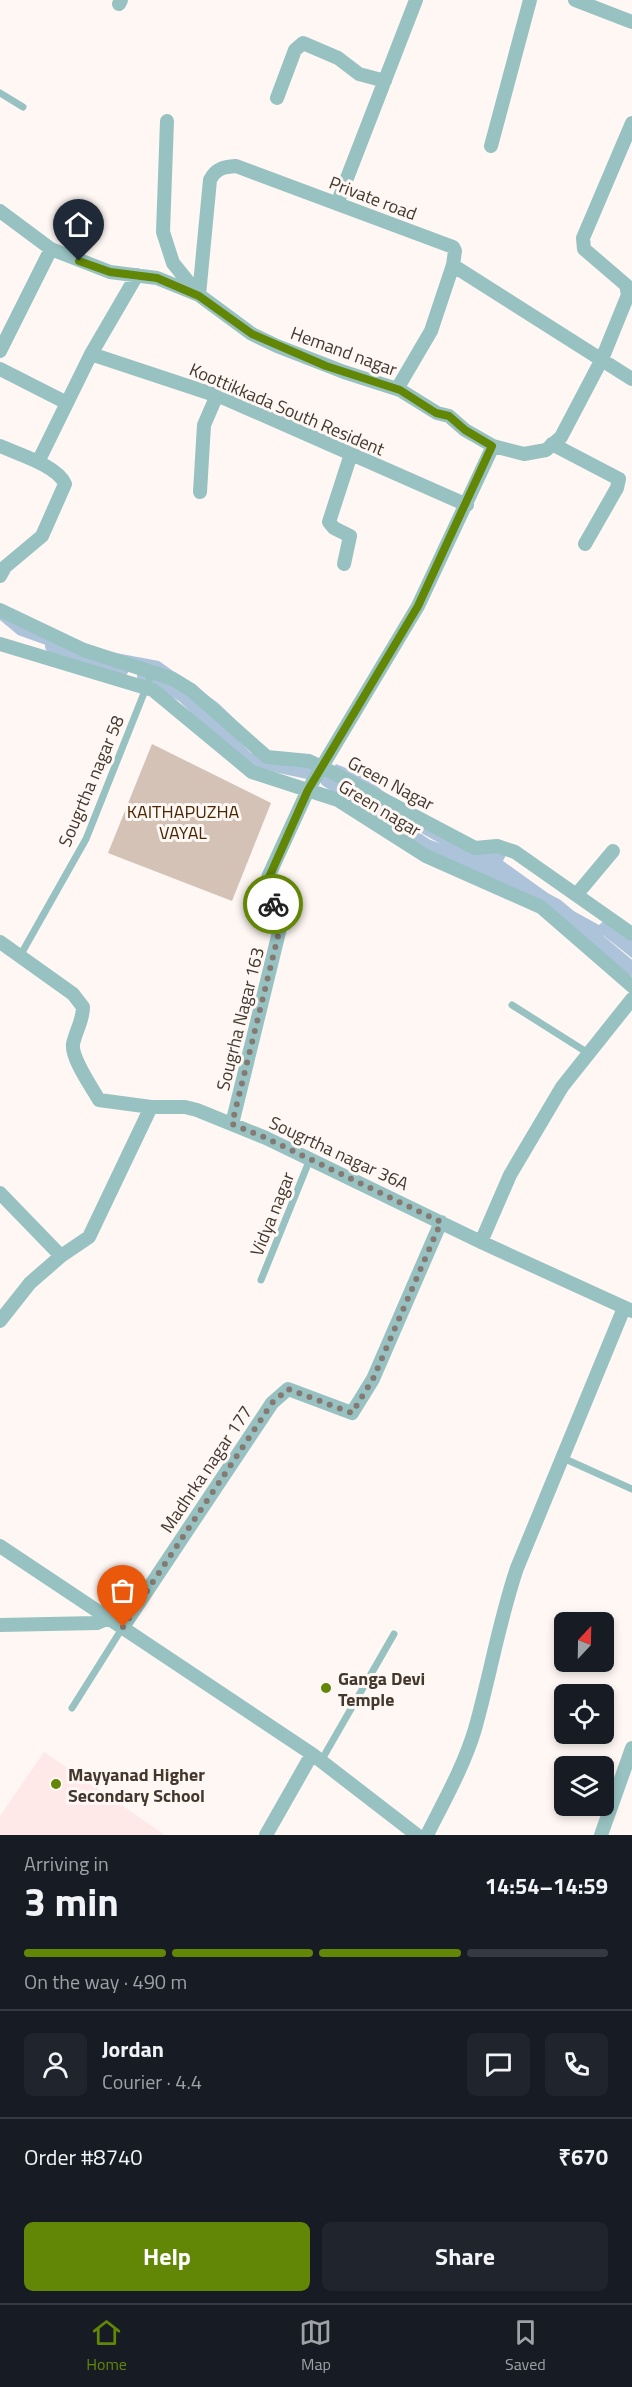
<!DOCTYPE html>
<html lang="en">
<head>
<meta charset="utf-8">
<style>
	:root { --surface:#171b24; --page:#20242c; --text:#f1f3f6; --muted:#9ea1a6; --line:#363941; --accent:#628606 }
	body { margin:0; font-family:"Titillium Web",sans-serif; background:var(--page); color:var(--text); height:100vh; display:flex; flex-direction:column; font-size:22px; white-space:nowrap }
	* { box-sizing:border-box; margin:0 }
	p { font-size:20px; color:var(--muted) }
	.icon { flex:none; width:33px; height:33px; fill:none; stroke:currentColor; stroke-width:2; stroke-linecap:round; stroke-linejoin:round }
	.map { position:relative; height:1835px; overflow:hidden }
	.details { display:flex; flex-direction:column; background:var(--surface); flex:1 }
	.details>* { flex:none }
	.needle { width:39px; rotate:22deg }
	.tools { position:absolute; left:554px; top:1612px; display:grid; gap:12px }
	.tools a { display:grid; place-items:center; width:60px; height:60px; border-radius:9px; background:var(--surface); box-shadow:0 3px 9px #0003; font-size:30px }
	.pin { position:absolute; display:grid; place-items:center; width:51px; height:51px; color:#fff; margin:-62px -26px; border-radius:50% 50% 50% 0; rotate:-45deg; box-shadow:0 0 6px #0007 }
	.pin .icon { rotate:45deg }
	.courier { position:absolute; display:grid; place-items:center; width:60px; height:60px; margin:-30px; border:4px solid #628606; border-radius:50%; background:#fff; color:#222; box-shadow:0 2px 8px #0007 }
	.overview em { font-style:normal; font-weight:700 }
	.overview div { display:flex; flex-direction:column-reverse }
	.overview { display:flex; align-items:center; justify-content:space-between; height:102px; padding:0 24px }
	h1 { font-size:39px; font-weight:700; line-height:45px }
	.bar { display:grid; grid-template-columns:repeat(4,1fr); gap:9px 6px; align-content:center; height:72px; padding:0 24px }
	.bar i { height:8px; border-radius:4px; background:var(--line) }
	.bar .current { background:var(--accent) }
	.bar p { grid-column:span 4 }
	.line { display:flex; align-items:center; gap:15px; padding:0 24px; border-top:2px solid var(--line) }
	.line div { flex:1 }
	.round { display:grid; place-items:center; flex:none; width:63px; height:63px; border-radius:9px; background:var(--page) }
	.primary-button { display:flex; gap:12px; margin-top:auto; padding:12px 24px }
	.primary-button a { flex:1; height:69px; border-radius:9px; background:var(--accent); color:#fff; font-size:24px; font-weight:700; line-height:69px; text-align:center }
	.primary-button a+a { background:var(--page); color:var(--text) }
	.tabs { display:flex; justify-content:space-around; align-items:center; height:84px; border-top:2px solid var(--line); background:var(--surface); font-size:16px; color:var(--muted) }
	.tabs a { display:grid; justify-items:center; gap:3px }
	.tabs .current { color:var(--accent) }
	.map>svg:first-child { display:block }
</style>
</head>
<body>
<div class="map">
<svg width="632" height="1835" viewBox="0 0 632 1835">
	<rect width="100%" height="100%" fill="#fef7f3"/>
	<path fill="#ffe9e8" d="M 44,1752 L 165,1835 L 0,1835 L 0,1816 Z"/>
	<path fill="#d4c2b6" d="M 152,744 L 271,803 L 232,901 L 108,853 Z"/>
	<path fill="#acc3da" d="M 0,609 L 89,648 L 159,661 L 218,703 L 266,749 L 280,757 L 303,762 L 323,774 L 263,762 L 214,710 L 170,677 L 57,649 L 18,635 L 0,620 Z
		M 336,764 L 363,775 L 430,829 L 506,855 L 503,861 L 570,909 L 599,925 L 605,920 L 632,941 L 632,958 L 604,936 L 553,907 L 520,882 L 486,862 L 455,852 L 423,834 L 331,771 Z"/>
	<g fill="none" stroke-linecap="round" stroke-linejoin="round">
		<path stroke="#acc3da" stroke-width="14" d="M 52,646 L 122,669
			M 144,676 L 157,680 L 184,696 L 247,759 L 307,772
			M 327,780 L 427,846 L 479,865 L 557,906 L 632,969"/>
		<path stroke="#97c2c1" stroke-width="7" d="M 0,93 L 23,107
			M 20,956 L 86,839 L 150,678
			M 512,1005 L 588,1053
			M 261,1280 L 310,1159
			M 563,1458 L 632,1489
			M 72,1708 L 123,1627
			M 321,1761 L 394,1634"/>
		<path stroke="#97c2c1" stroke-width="14" d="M 575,0 L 632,22
			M 119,4 L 121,0
			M 277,98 L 295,50 L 303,43 L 338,58 L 359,74 L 385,81
			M 167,121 L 163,232 L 173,263 L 198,294
			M 491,146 L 530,0
			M 337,204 L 416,0
			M 0,211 L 51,249 L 110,272 L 157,278 L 199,295 L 252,334 L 277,346 L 344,372 L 400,390 L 437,413 L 449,416 L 465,430 L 493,446 L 524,454 L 546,450 L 561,437 L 602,359 L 628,295 L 626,285 L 584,249 L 583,238 L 632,123
			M 199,295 L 210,180 C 216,168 224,167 236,166 L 453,247 L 455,251 L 453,265 L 457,268 L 632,379
			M 0,351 L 51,249
			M 91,354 L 224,398 L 467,505
			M 0,369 L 67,403
			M 397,389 L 431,331 L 453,265
			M 552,444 L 619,479 L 617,488 L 585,544
			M 0,446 C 18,454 58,466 65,484 L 42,536 L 5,567 L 0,576
			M 38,462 L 91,354 L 137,275
			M 200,492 L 204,425 L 217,395
			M 344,564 L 350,536 L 334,528 L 329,522 L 351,454
			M 0,610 L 84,650 L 173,679 L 191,690 L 267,757 L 309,761 L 322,767 L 475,848 L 497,846 L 515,852 L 632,934
			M 0,644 L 153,690 L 252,772 L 338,800 L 426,856 L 541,907 L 632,986
			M 577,894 L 613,851
			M 0,942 L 73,994 L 83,1007 C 83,1021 76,1030 73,1044 C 71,1058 91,1086 99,1100 L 151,1107 L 185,1107 L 197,1110 L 266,1138 L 481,1242 L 632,1311
			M 232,1124 L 280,928 L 280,917 L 266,884 L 269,875 L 308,790 L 418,606 L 493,446
			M 0,1193 L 61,1256 L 30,1283 L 0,1321
			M 481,1242 L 510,1175 L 562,1087 L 632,999
			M 61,1256 L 89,1237 L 151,1107
			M 0,1546 L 312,1754 L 266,1835
			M 0,1625 L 97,1623 L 109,1618
			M 123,1627 L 272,1403 L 288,1389 L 352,1413 L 373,1379 L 441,1222
			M 312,1754 L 417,1835
			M 427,1835 C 444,1801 464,1766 475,1729 C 490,1676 499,1621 517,1568 L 624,1308
			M 601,1835 L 632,1748"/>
	</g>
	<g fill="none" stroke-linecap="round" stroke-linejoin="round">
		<path stroke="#857a73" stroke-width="6" stroke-dasharray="0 10.8" d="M 123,1627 L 272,1403 L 288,1389 L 352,1413 L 373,1379 L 441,1222 L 266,1138 L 232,1124 L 280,928 L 280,917 L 273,904"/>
		<path stroke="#628606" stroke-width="8" d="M 79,261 L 110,272 L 157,278 L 199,296 L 252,334 L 326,366 L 400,390 L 436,413 L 449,416 L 465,430 L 492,446 L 418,606 L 308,790 L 266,884 L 273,904"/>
	</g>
	<g fill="#628606" stroke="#fef7f3" stroke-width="2">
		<circle cx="326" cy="1688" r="6"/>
		<circle cx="56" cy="1784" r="6"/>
	</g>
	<g text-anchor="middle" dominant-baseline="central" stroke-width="6" stroke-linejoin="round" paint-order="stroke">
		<g font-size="18" fill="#44372e" stroke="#fef7f3">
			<text transform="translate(373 198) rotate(21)">Private road</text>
			<text transform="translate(344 351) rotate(20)">Hemand nagar</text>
			<text transform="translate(287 409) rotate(23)">Koottikkada South Resident</text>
			<text transform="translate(91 781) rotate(-67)">Sougrtha nagar 58</text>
			<text transform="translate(391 783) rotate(28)">Green Nagar</text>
			<text transform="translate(380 808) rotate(31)">Green nagar</text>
			<text transform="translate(240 1019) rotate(-76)">Sougrha Nagar 163</text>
			<text transform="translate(339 1153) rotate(25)">Sougrtha nagar 36A</text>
			<text transform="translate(272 1214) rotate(-68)">Vidya nagar</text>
			<text transform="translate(206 1469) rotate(-56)">Madhrka nagar 177</text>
		</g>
		<g font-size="18" fill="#4c2704" stroke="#fef7f3">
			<text x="183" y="811">KAITHAPUZHA<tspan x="183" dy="21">VAYAL</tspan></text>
		</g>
		<g font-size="18" font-weight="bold" fill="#44372e" stroke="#fef7f3" text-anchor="start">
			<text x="338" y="1678">Ganga Devi<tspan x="338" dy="21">Temple</tspan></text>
			<text x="68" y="1774">Mayyanad Higher<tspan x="68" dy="21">Secondary School</tspan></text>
		</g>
	</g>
</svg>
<div class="tools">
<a><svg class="needle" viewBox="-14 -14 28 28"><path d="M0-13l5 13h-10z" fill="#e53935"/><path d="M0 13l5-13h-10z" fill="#9ea1a6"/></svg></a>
<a><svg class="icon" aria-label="locate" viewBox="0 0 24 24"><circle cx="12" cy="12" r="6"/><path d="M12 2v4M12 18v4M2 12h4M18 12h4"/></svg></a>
<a><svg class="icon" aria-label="layers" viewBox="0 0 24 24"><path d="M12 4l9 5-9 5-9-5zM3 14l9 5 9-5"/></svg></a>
</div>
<div class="pin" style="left:123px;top:1627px;background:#ea580c"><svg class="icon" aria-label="bag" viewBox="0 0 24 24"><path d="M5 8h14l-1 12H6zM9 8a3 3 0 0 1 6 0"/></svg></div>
<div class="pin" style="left:79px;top:261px;background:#1f2937"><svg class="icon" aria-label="home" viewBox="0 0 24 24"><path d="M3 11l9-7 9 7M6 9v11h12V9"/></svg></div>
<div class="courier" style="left:273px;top:904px"><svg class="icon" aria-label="bike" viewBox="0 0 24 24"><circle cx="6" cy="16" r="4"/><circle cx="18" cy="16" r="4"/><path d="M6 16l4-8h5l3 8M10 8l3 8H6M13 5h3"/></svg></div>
</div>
<section class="details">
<div class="overview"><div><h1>3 min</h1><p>Arriving in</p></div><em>14:54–14:59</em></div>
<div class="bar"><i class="current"></i><i class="current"></i><i class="current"></i><i></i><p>On the way · 490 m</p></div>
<div class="line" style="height:108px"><a class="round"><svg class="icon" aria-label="person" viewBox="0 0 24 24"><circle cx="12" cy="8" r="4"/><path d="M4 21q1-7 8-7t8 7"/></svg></a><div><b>Jordan</b><p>Courier · 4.4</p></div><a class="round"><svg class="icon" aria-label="chat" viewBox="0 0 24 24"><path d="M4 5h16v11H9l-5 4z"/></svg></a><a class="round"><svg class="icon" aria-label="phone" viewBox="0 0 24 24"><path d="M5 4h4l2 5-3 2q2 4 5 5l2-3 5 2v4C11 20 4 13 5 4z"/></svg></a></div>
<div class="line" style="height:78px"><div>Order #8740</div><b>₹670</b></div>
<div class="primary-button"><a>Help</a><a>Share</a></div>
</section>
<nav class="tabs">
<a class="current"><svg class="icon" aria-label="home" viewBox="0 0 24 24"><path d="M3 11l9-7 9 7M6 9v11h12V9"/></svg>Home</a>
<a><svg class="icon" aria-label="map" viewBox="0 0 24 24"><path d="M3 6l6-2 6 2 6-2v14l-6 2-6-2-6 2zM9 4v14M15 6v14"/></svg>Map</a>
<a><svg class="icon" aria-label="saved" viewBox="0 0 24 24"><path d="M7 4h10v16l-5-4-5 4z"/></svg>Saved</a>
</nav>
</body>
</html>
